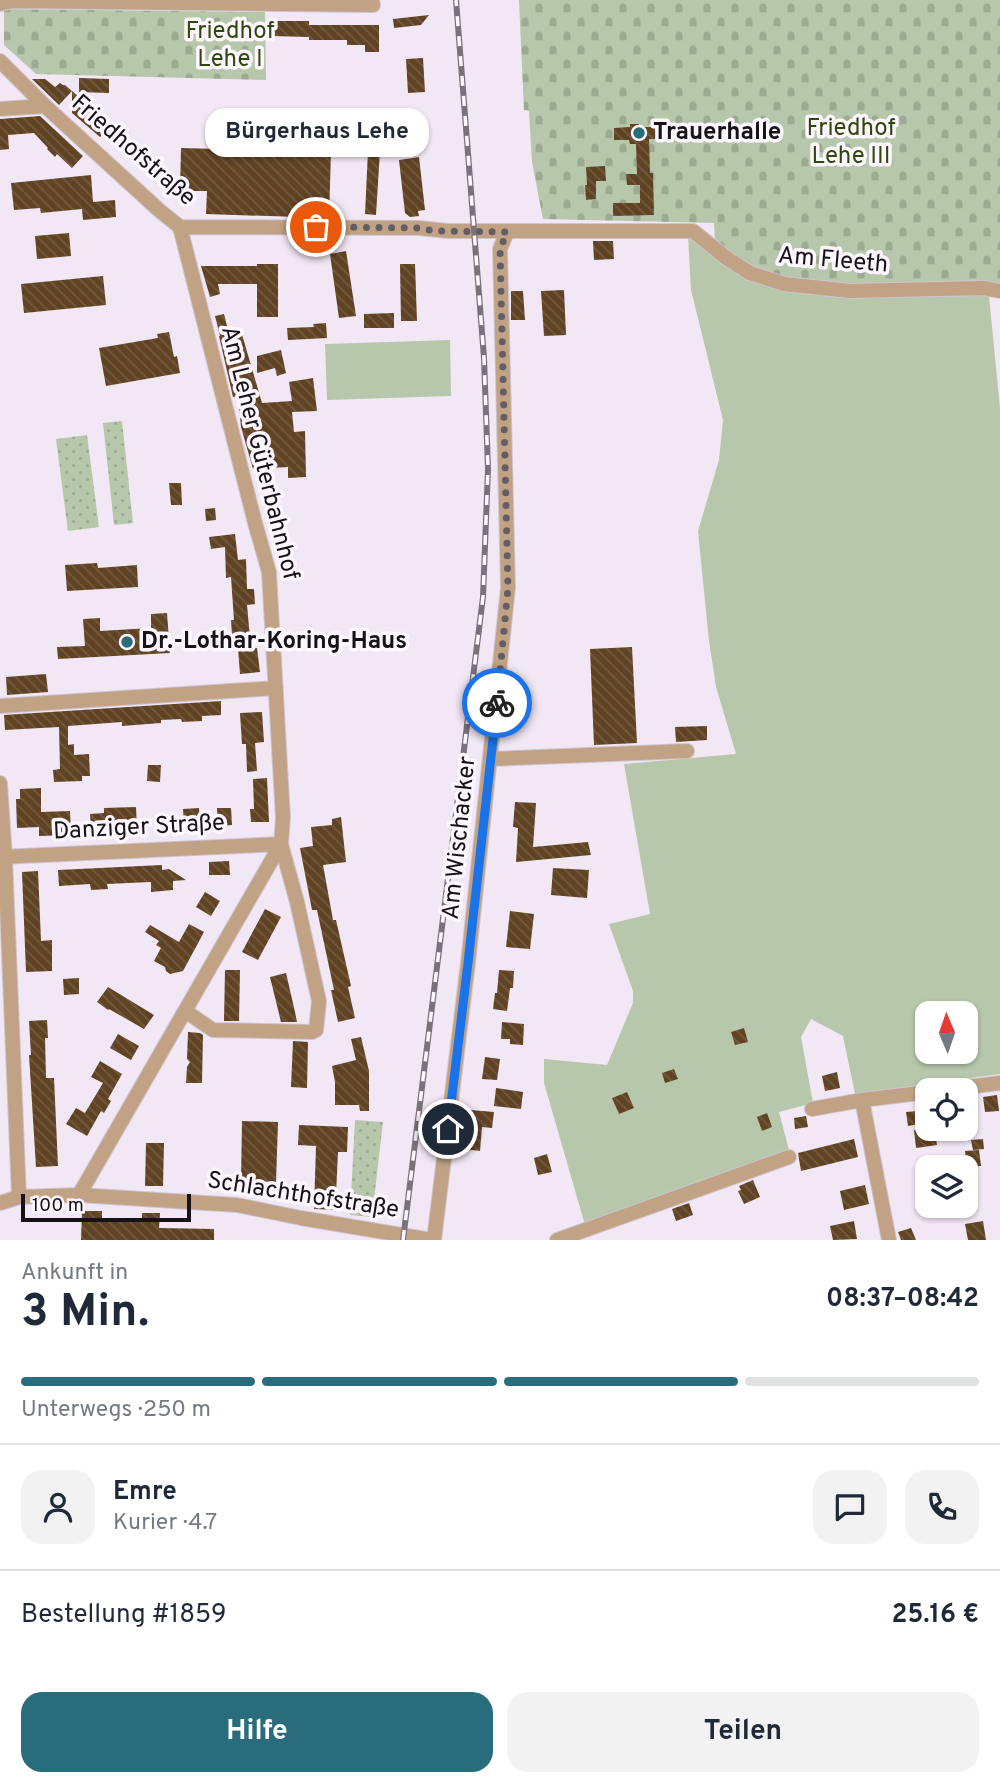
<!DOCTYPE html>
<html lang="de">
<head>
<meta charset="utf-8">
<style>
	:root { --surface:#fff; --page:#f2f2f3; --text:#1f2937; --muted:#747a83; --line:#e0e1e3; --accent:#296d7d }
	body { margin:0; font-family:Overpass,sans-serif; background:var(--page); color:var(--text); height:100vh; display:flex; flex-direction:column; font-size:26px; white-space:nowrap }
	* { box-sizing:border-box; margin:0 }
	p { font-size:23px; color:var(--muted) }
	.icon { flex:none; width:38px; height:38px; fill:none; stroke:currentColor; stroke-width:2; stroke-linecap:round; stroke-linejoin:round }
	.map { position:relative; height:1240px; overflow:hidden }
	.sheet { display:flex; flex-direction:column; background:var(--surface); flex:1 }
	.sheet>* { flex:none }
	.needle { width:46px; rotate:358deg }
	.controls { position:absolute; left:915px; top:1001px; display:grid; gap:14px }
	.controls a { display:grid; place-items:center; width:63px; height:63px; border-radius:14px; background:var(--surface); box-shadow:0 2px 5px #0004; font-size:35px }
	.scale { position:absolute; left:21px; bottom:18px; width:170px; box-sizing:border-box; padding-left:7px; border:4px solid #161217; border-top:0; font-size:19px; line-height:24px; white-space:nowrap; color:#161217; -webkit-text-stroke:5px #fdf6fe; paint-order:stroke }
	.pin { position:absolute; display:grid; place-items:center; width:60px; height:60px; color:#fff; margin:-30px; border:4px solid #fff; border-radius:50%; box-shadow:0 2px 7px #0007 }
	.courier { position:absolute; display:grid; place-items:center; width:70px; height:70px; margin:-35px; border:5px solid #1a73e8; border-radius:50%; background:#fff; color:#222; box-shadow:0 2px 9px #0007 }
	.bubble { position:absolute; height:49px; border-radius:21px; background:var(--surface); box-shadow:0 2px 5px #0004; font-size:23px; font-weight:700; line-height:49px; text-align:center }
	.headline em { font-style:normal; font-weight:700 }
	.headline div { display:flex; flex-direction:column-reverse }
	.headline { display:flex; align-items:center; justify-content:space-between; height:119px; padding:0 21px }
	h1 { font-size:46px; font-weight:700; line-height:52px }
	.bar { display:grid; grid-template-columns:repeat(4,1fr); gap:10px 7px; align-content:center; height:84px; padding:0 21px }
	.bar i { height:9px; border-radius:5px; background:var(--line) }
	.bar .active { background:var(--accent) }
	.bar p { grid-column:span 4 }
	.line { display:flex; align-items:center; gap:18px; padding:0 21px; border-top:2px solid var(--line) }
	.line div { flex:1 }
	.round { display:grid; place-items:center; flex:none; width:74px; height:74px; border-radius:21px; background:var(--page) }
	.button { display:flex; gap:14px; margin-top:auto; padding:14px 21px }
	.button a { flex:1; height:80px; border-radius:21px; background:var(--accent); color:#fff; font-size:28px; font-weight:700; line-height:80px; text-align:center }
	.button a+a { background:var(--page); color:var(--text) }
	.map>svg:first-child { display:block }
</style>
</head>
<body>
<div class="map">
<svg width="1000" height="1240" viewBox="0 0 1000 1240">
	<defs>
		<pattern id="grass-dots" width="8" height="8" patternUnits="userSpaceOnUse" patternTransform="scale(1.75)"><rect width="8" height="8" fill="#b7c7ab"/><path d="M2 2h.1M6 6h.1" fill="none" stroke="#9daa92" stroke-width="1.8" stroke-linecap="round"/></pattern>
		<pattern id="cemetery-stones" width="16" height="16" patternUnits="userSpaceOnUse" patternTransform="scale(1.75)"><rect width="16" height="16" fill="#b7c7ab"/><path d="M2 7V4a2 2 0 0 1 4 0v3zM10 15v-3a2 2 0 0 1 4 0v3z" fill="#9daa92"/></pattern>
		<pattern id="building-back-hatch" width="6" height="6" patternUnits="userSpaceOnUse" patternTransform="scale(1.75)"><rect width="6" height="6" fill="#604323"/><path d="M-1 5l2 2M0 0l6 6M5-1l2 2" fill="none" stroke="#725a41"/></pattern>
	</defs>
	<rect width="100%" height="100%" fill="#f2e7f5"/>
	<path fill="url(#grass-dots)" d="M 122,421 L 133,523 L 114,525 L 103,423 Z
		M 87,435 L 99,527 L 68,531 L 56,439 Z
		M 355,1120 L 383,1122 L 372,1217 L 350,1215 Z"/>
	<path fill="url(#cemetery-stones)" d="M 519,0 L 1000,0 L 1000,286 L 851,287 L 785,280 L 758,272 L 732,256 L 715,241 L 714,223 L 543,219 L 532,162 L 529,111 L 524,110 Z
		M 4,9 L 265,12 L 266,80 L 36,74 L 4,45 Z"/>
	<path fill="#b7c7ab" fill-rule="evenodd" d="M 688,236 L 721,259 L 848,295 L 989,296 L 1000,408 L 1000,1074 L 855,1094 L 843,1036 L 811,1019 L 801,1037 L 813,1103 L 779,1112 L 790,1154 L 585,1225 L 544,1083 L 544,1059 L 607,1065 L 633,1003 L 633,991 L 609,924 L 650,914 L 624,764 L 736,754 L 716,687 L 709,641 L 698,531 L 719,460 L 723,420 L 691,290 ZM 928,1013 L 966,1013 L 966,1052 L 928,1052 Z
		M 450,340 L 451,396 L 327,400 L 325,344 Z"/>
	<path fill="url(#building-back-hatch)" d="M 429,15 L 421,25 L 394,28 L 393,19 Z
		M 271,21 L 309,21 L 309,25 L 379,25 L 379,52 L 365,52 L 365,45 L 347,45 L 347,40 L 309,40 L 309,37 L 271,36 Z
		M 423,58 L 425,92 L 408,93 L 406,59 Z
		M 79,78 L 109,79 L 109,93 L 79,92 Z
		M 32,79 L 45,79 L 55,87 L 60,83 L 63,85 L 65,85 L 72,91 L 59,105 Z
		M 72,91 L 79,97 L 79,94 L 106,120 L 104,123 L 109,128 L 100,137 L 72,113 Z
		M 40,116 L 83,156 L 72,168 L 57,154 L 55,157 L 47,149 L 48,148 L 34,133 L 8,135 L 9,149 L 0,150 L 0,119 Z
		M 630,124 L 639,124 L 639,127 L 665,127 L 665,139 L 649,139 L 650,173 L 653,173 L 654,215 L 613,216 L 613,203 L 640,203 L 640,185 L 627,185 L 626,174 L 637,174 L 636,144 L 630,144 L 629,140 L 614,140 L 614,128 L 630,127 Z
		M 181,148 L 331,152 L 329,218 L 206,214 L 207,191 L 180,191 Z
		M 368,151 L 380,151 L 376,215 L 365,214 Z
		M 419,157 L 425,210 L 418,211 L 419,216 L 410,217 L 405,213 L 399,160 Z
		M 605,166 L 606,181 L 596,181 L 596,199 L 586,200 L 585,185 L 587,185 L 586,167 Z
		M 91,175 L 93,202 L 115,200 L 116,217 L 83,220 L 82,209 L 41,213 L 40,208 L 14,210 L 11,183 Z
		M 69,233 L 71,256 L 37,259 L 35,236 Z
		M 593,241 L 613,241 L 614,259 L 594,260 Z
		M 346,251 L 356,316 L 339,318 L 330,254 Z
		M 257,264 L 278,264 L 278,317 L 257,317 L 257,284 L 218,284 L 220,294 L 210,297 L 201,266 L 257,266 Z
		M 400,264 L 415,264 L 417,321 L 401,321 Z
		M 103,276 L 106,305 L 24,313 L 21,284 Z
		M 564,290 L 566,335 L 544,336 L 541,291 Z
		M 511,291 L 523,291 L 525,320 L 511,320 Z
		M 394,313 L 394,328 L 364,328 L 364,314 Z
		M 224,314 L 229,334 L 241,331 L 262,403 L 292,401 L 289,382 L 313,378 L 317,411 L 292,412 L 294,432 L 305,431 L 306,477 L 288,478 L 288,467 L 253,469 L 241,427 L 238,396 L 233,397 L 219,336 L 220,336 L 215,316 Z
		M 326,323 L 327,338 L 288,340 L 287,328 L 314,327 L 313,324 Z
		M 169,332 L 174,357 L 177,356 L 180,373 L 106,386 L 99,348 L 158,338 L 157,334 Z
		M 281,350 L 286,373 L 277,376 L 275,368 L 257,373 L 257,356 Z
		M 169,483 L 181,483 L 182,505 L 171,505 Z
		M 215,508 L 216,520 L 206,521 L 205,509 Z
		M 235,534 L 238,560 L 246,559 L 247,589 L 254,589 L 255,604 L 247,605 L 251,649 L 257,648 L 260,672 L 240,674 L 237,635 L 232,635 L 231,620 L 234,620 L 231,577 L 226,578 L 225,547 L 211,549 L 209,537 Z
		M 97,563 L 98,568 L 137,565 L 138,587 L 67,591 L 65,565 Z
		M 167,613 L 170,653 L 58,659 L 57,647 L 85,646 L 83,619 L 100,618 L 100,631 L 151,628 L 151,614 Z
		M 632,647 L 637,743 L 594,745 L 590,649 Z
		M 46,674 L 48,692 L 7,695 L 6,677 Z
		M 221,701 L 221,715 L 202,716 L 202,721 L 182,722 L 181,719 L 161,720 L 161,723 L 122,726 L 122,722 L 68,726 L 68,745 L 74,744 L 74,755 L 89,754 L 90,776 L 82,776 L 82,781 L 54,782 L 53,770 L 60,769 L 59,727 L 5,730 L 4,715 Z
		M 262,712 L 264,742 L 255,743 L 257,771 L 247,772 L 246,744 L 242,744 L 240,713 Z
		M 707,726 L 707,740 L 676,742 L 675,727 Z
		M 148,765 L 161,765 L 160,782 L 147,781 Z
		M 267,778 L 269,822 L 251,822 L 250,809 L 254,809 L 253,779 Z
		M 41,788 L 41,812 L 70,811 L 71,835 L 39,836 L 39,827 L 17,828 L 16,799 L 20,799 L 20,789 Z
		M 515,802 L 536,803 L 533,847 L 588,842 L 591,855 L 516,862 L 518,828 L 513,827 Z
		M 136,807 L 137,829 L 91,831 L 90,814 L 104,813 L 104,808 Z
		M 199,808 L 200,827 L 184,828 L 183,809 Z
		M 217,808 L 231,808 L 232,825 L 218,826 Z
		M 341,817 L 346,862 L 323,865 L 333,920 L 336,920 L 351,986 L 348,987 L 355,1018 L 338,1022 L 331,990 L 334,990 L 317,910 L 312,910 L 300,848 L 313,846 L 311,827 L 332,825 L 332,819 Z
		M 229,861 L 230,875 L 209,875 L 209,862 Z
		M 162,865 L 162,870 L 169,869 L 186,880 L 173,881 L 173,890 L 151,892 L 151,882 L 107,884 L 108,889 L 91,890 L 90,884 L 59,886 L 58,870 Z
		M 553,868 L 589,870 L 587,898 L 551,895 Z
		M 38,871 L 41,941 L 52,940 L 52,971 L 26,972 L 22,872 Z
		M 205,892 L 220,901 L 211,916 L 196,907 Z
		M 265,909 L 281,917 L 258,960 L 242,952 Z
		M 510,911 L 534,914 L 530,949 L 506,947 Z
		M 189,924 L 204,932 L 183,971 L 170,974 L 166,971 L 165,967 L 154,961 L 161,948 L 156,945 L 159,941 L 145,932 L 150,925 L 179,942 Z
		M 225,970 L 240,970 L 239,1021 L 224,1021 Z
		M 499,970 L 514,971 L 513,988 L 510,988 L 507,1011 L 493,1009 L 495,993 L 497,993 Z
		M 286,973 L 295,1012 L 297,1022 L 281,1022 L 270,977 Z
		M 79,978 L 79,994 L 64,995 L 63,979 Z
		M 108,987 L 154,1015 L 144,1029 L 109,1009 L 108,1010 L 97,1002 Z
		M 47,1020 L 48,1038 L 45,1038 L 46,1078 L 54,1078 L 58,1166 L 36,1167 L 29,1055 L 31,1055 L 29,1021 Z
		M 502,1022 L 524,1024 L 523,1045 L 510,1044 L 510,1039 L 501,1039 Z
		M 744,1028 L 748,1042 L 735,1045 L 731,1032 Z
		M 188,1032 L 200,1033 L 203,1035 L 202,1083 L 186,1083 L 187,1067 L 190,1062 L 187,1059 Z
		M 118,1034 L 139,1046 L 131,1060 L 110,1048 Z
		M 361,1037 L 369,1071 L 369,1111 L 360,1111 L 359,1105 L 335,1105 L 335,1082 L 332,1066 L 356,1060 L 351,1039 Z
		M 293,1041 L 308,1042 L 307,1088 L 291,1087 Z
		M 485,1057 L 500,1059 L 497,1080 L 482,1079 Z
		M 100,1061 L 122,1074 L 108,1099 L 111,1101 L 104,1113 L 101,1111 L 87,1136 L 66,1124 L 76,1108 L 85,1113 L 103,1083 L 91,1077 Z
		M 674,1069 L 678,1079 L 665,1083 L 662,1073 Z
		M 837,1072 L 840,1088 L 825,1091 L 822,1076 Z
		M 496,1088 L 523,1092 L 521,1109 L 494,1106 Z
		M 627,1092 L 634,1108 L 619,1114 L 612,1098 Z
		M 997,1095 L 999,1111 L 985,1112 L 983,1097 Z
		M 471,1110 L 494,1112 L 492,1128 L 482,1127 L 480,1151 L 464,1149 L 465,1134 L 468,1135 Z
		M 918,1111 L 920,1124 L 908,1126 L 906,1112 Z
		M 767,1113 L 772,1127 L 762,1131 L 757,1117 Z
		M 806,1116 L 808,1127 L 795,1129 L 794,1118 Z
		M 242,1121 L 278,1122 L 276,1182 L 241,1181 Z
		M 299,1125 L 348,1127 L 347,1152 L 338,1152 L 336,1195 L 341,1195 L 341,1210 L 314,1209 L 316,1146 L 298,1145 Z
		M 928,1127 L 933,1129 L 934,1132 L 935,1132 L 937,1145 L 916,1148 L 914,1130 Z
		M 854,1139 L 858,1157 L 801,1171 L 798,1153 Z
		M 983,1139 L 984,1149 L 973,1150 L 971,1140 Z
		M 146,1143 L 164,1143 L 163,1186 L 145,1186 Z
		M 979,1150 L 981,1166 L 967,1167 L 965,1151 Z
		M 547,1154 L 552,1172 L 538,1175 L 534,1158 Z
		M 753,1180 L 760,1197 L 744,1204 L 738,1191 L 741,1190 L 739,1186 Z
		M 865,1185 L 869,1204 L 844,1210 L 840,1191 Z
		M 689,1203 L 693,1215 L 676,1221 L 672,1209 Z
		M 82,1211 L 102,1211 L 102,1220 L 142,1221 L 142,1213 L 160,1213 L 159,1228 L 214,1229 L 214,1240 L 81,1240 Z
		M 854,1221 L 857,1239 L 833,1240 L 830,1226 Z
		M 983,1221 L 986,1240 L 968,1240 L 965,1224 Z
		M 911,1228 L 916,1240 L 901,1240 L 898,1232 Z"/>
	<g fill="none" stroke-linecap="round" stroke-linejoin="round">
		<defs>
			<path id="minor" d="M 0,4 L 11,1 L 373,5 L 372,0
				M 0,61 L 45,106 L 160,211 L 180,227 L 419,228 L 448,231 L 693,231 L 725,257 L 750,273 L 784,284 L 850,291 L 984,288 L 1000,291
				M 0,109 L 45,106
				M 180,227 L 255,523 L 269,572 L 283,818 L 281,844 L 297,902 L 319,1001 L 316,1030 L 312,1032 L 213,1030 L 185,1011
				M 0,706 L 276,688
				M 491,759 L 687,751
				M 0,783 L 5,857 L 19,1197
				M 0,857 L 281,844
				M 943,1090 L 1000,1083
				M 862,1100 L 889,1240
				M 812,1109 L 862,1100 L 928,1092
				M 79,1195 L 281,844
				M 0,1203 L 19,1197 L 79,1195 L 237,1205 L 301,1218 L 431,1240
				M 434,1240 L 468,963 L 508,588 L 500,249 L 507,232
				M 557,1240 L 789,1157"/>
		</defs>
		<use href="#minor" stroke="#cfc5d1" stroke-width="16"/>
		<use href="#minor" stroke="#c1a285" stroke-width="14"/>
		<defs>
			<path id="rail" d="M 403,1240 L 483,597 L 488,469 L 484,358 L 456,0"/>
		</defs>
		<use href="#rail" stroke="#79727b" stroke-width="6"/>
		<use href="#rail" stroke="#fdf6fe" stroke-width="3.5" stroke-dasharray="10" stroke-linecap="butt"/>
	</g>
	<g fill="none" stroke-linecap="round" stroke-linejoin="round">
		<path stroke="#635d65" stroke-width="7" stroke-dasharray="0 12.6" d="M 316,227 L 419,228 L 434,231 L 507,232 L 500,249 L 508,588 L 497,703"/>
		<path stroke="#1a73e8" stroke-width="9" d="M 448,1129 L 468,963 L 497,703"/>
	</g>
	<g fill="#296d7d" stroke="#fdf6fe" stroke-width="2.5">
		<circle cx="639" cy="133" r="7"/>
		<circle cx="127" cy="642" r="7"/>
	</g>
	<g text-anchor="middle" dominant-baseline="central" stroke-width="7" stroke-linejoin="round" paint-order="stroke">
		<g font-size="24" fill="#2d480b" stroke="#fdf6fe">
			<text x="230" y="32">Friedhof<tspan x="230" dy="28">Lehe I</tspan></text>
			<text x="851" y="129">Friedhof<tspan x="851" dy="28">Lehe III</tspan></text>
		</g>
		<g font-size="24" font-weight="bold" fill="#161217" stroke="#fdf6fe" text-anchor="start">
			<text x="653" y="133">Trauerhalle</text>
			<text x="141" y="642">Dr.-Lothar-Koring-Haus</text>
		</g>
		<g font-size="24" fill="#161217" stroke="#fdf6fe">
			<text transform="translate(133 151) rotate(41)">Friedhofstraße</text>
			<text transform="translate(833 261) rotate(5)">Am Fleeth</text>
			<text transform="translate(259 453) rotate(76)">Am Leher Güterbahnhof</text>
			<text transform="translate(139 828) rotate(-3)">Danziger Straße</text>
			<text transform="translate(460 838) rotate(-84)">Am Wischacker</text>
			<text transform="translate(303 1196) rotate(9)">Schlachthofstraße</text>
		</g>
	</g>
</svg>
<div class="controls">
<a><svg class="needle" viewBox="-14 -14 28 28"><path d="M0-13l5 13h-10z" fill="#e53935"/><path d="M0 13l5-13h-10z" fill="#747a83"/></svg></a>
<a><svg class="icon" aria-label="locate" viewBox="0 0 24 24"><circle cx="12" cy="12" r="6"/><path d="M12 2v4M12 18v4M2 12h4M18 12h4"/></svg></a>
<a><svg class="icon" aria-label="layers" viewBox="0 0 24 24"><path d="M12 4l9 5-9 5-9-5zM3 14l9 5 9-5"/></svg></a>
</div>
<div class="scale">100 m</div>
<div class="pin" style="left:316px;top:227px;background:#ea580c"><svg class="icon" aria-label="bag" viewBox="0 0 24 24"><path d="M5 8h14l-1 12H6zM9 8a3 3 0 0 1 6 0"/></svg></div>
<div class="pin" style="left:448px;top:1129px;background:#1f2937"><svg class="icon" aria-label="home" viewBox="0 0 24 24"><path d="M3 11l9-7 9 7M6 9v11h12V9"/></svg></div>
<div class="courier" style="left:497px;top:703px"><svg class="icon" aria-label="bike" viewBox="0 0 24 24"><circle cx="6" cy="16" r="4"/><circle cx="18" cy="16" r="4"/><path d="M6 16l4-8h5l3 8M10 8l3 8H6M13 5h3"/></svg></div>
<div class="bubble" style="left:205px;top:108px;width:224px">Bürgerhaus Lehe</div>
</div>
<section class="sheet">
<div class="headline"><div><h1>3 Min.</h1><p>Ankunft in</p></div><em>08:37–08:42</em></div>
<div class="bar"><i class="active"></i><i class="active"></i><i class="active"></i><i></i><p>Unterwegs · 250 m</p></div>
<div class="line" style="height:126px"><a class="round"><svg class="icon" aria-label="person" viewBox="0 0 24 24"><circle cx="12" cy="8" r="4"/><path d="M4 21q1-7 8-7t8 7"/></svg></a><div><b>Emre</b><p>Kurier · 4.7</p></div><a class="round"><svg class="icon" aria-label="chat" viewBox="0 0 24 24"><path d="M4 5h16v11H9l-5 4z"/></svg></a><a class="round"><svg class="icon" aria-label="phone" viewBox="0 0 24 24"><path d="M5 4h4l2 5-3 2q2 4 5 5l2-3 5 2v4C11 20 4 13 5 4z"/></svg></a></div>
<div class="line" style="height:91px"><div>Bestellung #1859</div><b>25.16 €</b></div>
<div class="button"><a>Hilfe</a><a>Teilen</a></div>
</section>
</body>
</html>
